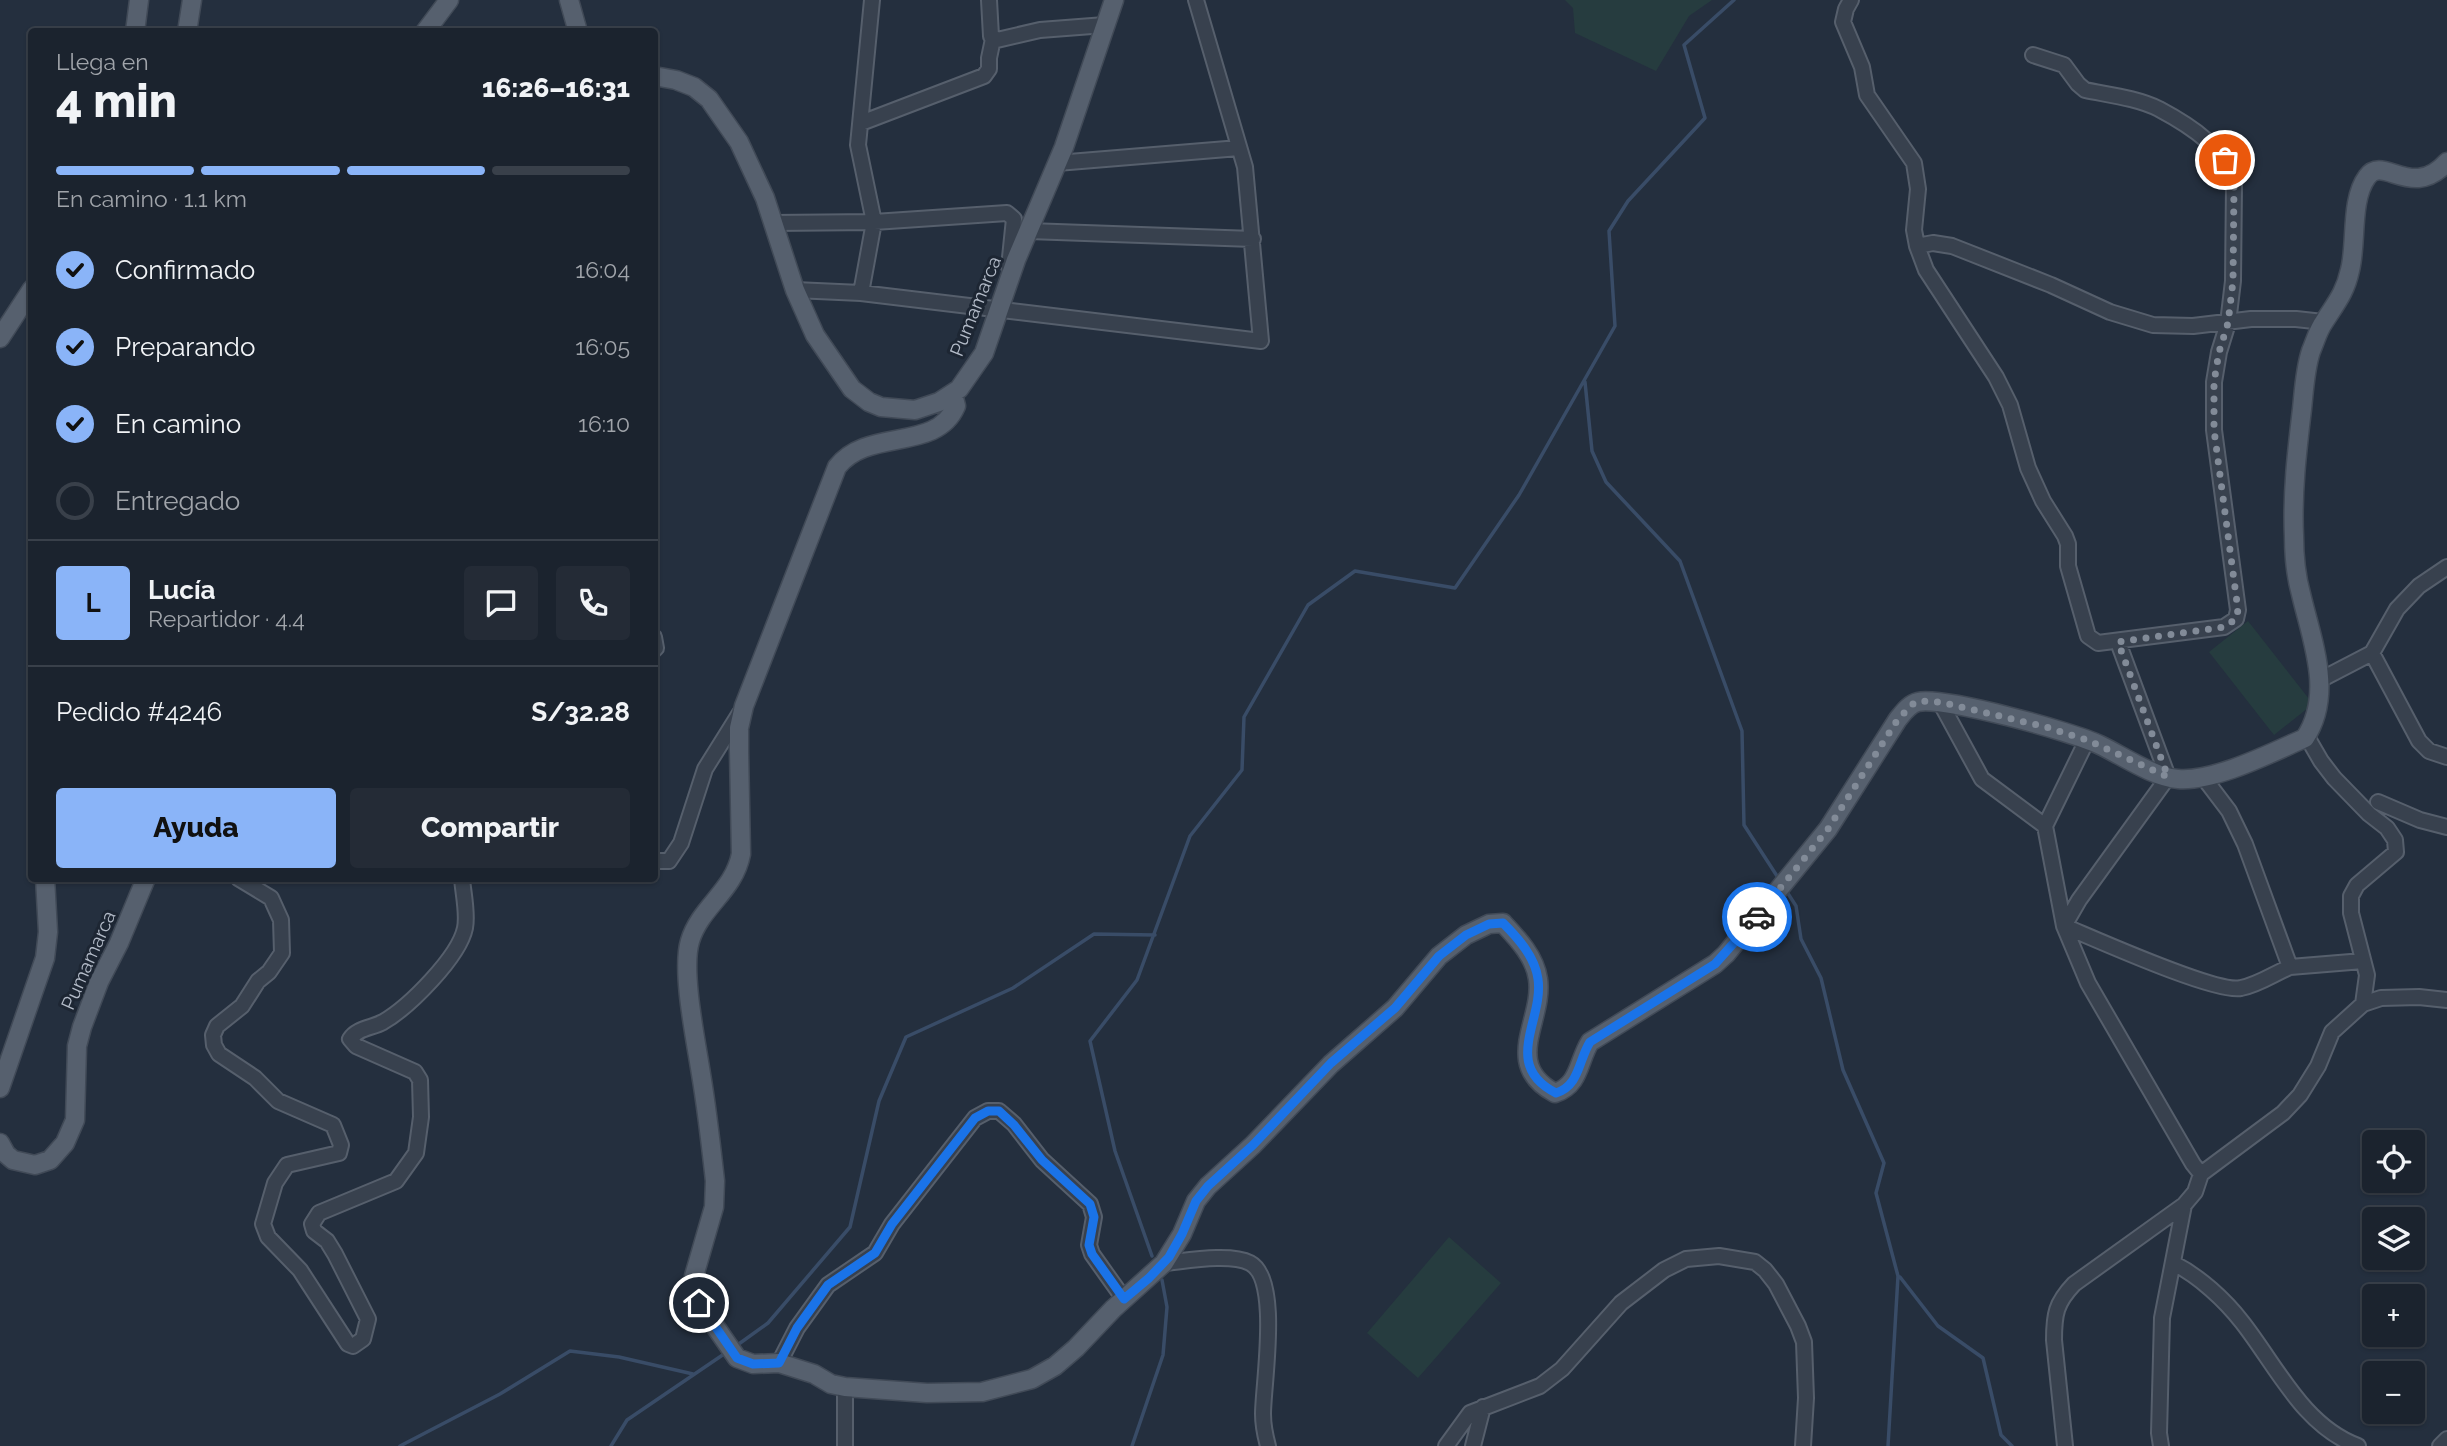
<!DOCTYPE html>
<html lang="es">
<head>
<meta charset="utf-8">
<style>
	:root { --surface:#1b232e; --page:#242b36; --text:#f1f3f6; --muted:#a0a4aa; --line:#39404a; --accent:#8ab4f8 }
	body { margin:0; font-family:Raleway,sans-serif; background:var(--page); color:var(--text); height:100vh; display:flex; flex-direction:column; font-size:26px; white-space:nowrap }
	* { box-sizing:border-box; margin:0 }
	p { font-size:23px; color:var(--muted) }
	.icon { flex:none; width:38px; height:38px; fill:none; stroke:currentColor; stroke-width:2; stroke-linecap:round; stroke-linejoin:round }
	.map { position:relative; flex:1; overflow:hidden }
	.panel { position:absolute; left:28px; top:28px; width:630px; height:854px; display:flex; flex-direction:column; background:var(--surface); border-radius:7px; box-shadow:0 2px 5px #0004,0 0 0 2px var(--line) }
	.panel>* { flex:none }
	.tools { position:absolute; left:2362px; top:1130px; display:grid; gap:14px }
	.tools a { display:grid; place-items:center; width:63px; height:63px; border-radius:7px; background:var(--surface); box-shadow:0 2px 5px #0004,0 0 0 2px var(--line); font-size:35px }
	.pin { position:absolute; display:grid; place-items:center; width:60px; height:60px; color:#fff; margin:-30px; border:4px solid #fff; border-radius:50%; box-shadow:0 2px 7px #0007 }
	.courier { position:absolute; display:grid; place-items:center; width:70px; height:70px; margin:-35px; border:5px solid #1a73e8; border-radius:50%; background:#fff; color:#222; box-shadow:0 2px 9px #0007 }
	.head em { font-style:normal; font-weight:800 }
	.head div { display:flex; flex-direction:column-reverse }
	.head { display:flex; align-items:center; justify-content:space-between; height:119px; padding:0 28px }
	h1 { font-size:46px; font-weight:800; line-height:52px }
	.bar { display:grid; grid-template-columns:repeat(4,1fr); gap:10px 7px; align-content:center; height:84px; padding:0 28px }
	.bar i { height:9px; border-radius:5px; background:var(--line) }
	.bar .selected { background:var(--accent) }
	.bar p { grid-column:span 4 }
	.line { display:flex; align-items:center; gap:18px; padding:0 28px; border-top:2px solid var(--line) }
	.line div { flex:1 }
	.round { display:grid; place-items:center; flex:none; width:74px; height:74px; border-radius:7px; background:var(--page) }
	ol { padding:0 28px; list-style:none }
	li { display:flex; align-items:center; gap:21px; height:77px }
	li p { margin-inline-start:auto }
	li .icon { padding:7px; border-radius:50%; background:var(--accent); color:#111; stroke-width:4 }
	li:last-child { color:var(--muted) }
	li i { width:38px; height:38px; border:4px solid var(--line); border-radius:50% }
	.cta { display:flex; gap:14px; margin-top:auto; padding:14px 28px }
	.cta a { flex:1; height:80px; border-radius:7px; background:var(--accent); color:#111; font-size:28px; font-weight:800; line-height:80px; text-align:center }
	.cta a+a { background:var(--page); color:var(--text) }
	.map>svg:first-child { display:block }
</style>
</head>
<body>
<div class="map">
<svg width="2447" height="1446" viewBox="0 0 2447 1446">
	<rect width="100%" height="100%" fill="#242f3e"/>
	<path fill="#263c3f" d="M 1565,0 L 1712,0 L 1689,16 L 1656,71 L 1575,33 L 1573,8 Z
		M 2248,621 L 2313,704 L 2274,735 L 2209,652 Z
		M 1449,1237 L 1501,1283 L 1418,1378 L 1367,1333 Z"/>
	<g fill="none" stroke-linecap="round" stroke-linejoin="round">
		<path stroke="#394c67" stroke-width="3.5" d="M 1585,382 L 1592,451 L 1606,482 L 1680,561 L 1742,731 L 1744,825 L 1777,876
			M 1787,892 L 1796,906 L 1801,939 L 1821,978 L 1843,1070 L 1884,1163 L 1876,1193 L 1898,1276 L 1888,1446
			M 1152,1256 L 1115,1151 L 1090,1041 L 1137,980 L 1190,836 L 1242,770 L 1244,717 L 1308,605 L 1355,571 L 1455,588 L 1519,495 L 1615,326 L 1609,231 L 1628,201 L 1705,118 L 1684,45 L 1734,0
			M 1900,1277 L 1938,1326 L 1983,1358 L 2001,1435 L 2012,1446
			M 736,1346 L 768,1323 L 850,1227 L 879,1101 L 906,1037 L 1013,988 L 1094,934 L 1155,935
			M 400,1446 L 500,1394 L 570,1351 L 619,1357 L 693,1374
			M 611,1446 L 627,1420 L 727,1352
			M 1132,1446 L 1163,1355 L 1167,1307 L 1162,1280"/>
		<defs>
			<path id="minor" d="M 989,0 L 991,36 L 997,40 L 1040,30 L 1105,25
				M 1851,0 L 1846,9 L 1843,22 L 1862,67 L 1867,95 L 1914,163 L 1918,189 L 1914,230 L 1917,246 L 1926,270 L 1996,377 L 2010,405 L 2028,468 L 2043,501 L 2065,536 L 2068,544 L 2068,566 L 2088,636 L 2098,643 L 2224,627 L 2236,619 L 2238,610 L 2214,430 L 2214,382 L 2219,352 L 2228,323 L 2233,281 L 2234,185 C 2227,149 2191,126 2159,109 C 2137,98 2109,95 2085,90 L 2078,84 L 2064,65 L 2033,55
				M 861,123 L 984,76 L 989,69 L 989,58 L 993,39
				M 1057,163 L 1239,148
				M 773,223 L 874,222 L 1007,213 L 1014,219 L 1009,267
				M 1029,231 L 1253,239
				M 1917,246 L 1933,243 L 1952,246 L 2051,285 L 2110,312 L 2153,325 L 2193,326 L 2251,319 L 2296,319 L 2323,322
				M 795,290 L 861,293 L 1261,341 L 1245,167 L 1196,0
				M 861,293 L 874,222 L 858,145 L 872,0
				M 654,637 L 656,648 L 654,650
				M 2118,642 L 2168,777 L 2079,900 L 2064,926 C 2093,938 2217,994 2241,988 C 2258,985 2275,973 2290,967
				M 2372,653 L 2419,741 L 2429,751 L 2447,757
				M 2320,680 L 2372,653 L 2397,609 L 2419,586 L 2447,567
				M 1940,702 L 1982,779 L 2045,826 L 2064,926 L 2088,983 L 2193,1164 L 2201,1174
				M 2305,738 L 2310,742 L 2321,761 L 2334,778 L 2369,814 L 2387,828 L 2395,840 L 2396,852 L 2357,885 L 2351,896 L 2351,913 L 2367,975 L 2363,1004
				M 2204,778 L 2229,811 L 2245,844 L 2290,967 L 2363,961
				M 2378,802 L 2420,820 L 2447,827
				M 2045,826 L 2087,740
				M 654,861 L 669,861 L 681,843 L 705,769 L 740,713
				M 238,878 L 271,898 L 281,920 L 282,953 L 269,972 L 258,981 L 242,1006 L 217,1026 L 213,1035 L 214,1045 L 219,1054 L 255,1078 L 278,1101 L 333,1125 L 341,1145 L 339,1153 L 287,1165 L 275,1183 L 263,1224 L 268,1237 L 300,1270 L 348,1344 L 353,1346 L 363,1339 L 368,1319 L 335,1254 L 327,1241 L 314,1231 L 312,1224 L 319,1213 L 396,1181 L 416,1153 L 421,1117 L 420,1080 L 415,1072 L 356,1046 L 350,1039 C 357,1028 372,1028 383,1022 C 409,1007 459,957 465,928 C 468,913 463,893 462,878
				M 1164,1263 C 1186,1261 1230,1253 1250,1263 C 1281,1279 1263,1384 1263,1414 C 1263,1425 1265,1435 1268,1446
				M 2173,1263 C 2199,1276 2225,1300 2242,1322 C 2276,1365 2303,1426 2358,1446
				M 779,1363 L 797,1328 L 828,1285 L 875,1253 L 892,1224 L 975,1118 L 988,1111 L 999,1111 L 1014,1124 L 1042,1160 L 1090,1204 L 1094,1217 L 1089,1245 L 1092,1254 L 1124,1299
				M 845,1446 L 845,1387
				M 1446,1446 L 1470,1413 L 1540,1386 L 1562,1369 L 1621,1303 L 1664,1270 L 1686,1259 L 1719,1256 L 1755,1262 L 1765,1270 L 1776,1284 L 1798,1326 L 1804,1342 L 1806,1398 L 1803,1446
				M 1473,1446 L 1483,1407
				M 2065,1446 L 2054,1340 C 2054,1314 2056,1303 2074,1284 L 2184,1205 L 2195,1192 L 2201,1174 L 2283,1113 L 2300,1095 L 2318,1066 L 2332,1032 L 2363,1004 L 2381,998 L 2419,997 L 2447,1000
				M 2161,1446 L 2159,1433 L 2162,1318 L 2184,1205
				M 2440,1446 L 2447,1439"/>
			<path id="major" d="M 569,0 L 578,32
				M 135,32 L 139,0
				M 187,32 L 192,0
				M 425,32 L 449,0
				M 654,76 L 676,80 L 694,87 L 709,99 L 739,142 L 765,198 L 795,290 L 815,335 L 852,389 L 869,402 L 881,407 L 915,410 L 939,402 L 959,389 L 984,353 L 1016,260 L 1064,147 L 1114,0
				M 0,338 L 32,289
				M 953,394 L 956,406 C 936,453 868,427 837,467 L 744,706 L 739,728 L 739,751 L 741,854 C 734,891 700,907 690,941 C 681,971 696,1041 701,1074 C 707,1109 711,1145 715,1181 L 714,1207 L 694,1276 L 695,1289 L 699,1303 L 737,1358 L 753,1364 L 779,1363 L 814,1374 L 831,1384 L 845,1387 L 927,1393 L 982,1392 L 1032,1379 L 1055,1366 L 1076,1348 L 1113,1309 L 1164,1263 L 1182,1234 L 1196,1201 L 1208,1186 L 1253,1145 L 1331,1064 L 1395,1008 L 1439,956 L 1466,935 L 1489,924 L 1503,923 C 1518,939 1535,957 1538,979 C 1544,1020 1501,1064 1555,1093 C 1580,1085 1578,1061 1590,1042 L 1715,964 L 1726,954 L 1828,829 L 1898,719 C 1903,713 1909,704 1918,702 C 1943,696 2073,732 2100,745 C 2121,755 2155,778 2178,779 C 2214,782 2271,753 2305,738 C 2334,694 2312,641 2301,594 C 2296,576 2294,555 2294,536 C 2292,493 2297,451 2302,409 C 2304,390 2305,369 2311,351 C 2315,342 2318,330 2324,322 C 2336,303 2345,293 2350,270 C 2357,243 2350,200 2367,177 C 2383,154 2412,201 2447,162
				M 0,1088 L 45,958 L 48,932 L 45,878
				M 0,1143 L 6,1154 L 13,1160 L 35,1165 L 50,1160 L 65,1143 L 75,1120 L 77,1046 L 82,1027 L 99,982 L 119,943 L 146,878"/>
		</defs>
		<use href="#minor" stroke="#565f6c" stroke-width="18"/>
		<use href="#major" stroke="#414a57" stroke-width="21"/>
		<use href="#minor" stroke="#38414e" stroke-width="14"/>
		<use href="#major" stroke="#56606e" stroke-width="18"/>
	</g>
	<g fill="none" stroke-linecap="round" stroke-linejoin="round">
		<path stroke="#828b98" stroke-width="7" stroke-dasharray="0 12.6" d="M 1757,917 L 1828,829 L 1898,719 L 1913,704 L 1919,701 L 1940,702 L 2046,727 L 2087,740 L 2168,777 L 2118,642 L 2224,627 L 2236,619 L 2238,610 L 2214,430 L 2214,382 L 2219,352 L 2228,323 L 2233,281 L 2234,185 L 2232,172 L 2225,160"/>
		<path stroke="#1a73e8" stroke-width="9" d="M 699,1303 L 737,1358 L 753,1364 L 779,1363 L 797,1328 L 828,1285 L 875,1253 L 892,1224 L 975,1118 L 988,1111 L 999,1111 L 1014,1125 L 1042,1160 L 1090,1204 L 1094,1217 L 1089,1245 L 1092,1254 L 1124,1299 L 1149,1278 L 1169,1257 L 1182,1234 L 1196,1201 L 1208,1186 L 1253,1145 L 1331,1063 L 1395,1008 L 1439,956 L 1466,935 L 1489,924 L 1503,923 C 1518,938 1535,957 1538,979 C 1544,1020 1501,1065 1556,1093 C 1580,1085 1578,1061 1590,1042 L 1715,964 L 1757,917"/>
	</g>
	<g text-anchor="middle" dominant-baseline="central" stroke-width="6" stroke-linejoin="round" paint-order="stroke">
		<g font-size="19" fill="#b4bcc9" stroke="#1d2633">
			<text transform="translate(975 306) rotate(-68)">Pumamarca</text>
			<text transform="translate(88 960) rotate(-66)">Pumamarca</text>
		</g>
	</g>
</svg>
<div class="tools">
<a><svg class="icon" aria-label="locate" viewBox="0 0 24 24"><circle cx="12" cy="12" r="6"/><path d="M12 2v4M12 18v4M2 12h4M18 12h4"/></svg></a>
<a><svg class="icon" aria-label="layers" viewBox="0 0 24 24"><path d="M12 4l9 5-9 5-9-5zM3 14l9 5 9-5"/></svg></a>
<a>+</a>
<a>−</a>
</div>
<div class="pin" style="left:2225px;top:160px;background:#ea580c"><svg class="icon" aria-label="bag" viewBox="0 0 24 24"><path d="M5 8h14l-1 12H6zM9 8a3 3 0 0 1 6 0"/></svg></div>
<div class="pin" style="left:699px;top:1303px;background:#1f2937"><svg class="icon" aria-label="home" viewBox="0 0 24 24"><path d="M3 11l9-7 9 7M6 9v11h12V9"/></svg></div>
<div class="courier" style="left:1757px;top:917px"><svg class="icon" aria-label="car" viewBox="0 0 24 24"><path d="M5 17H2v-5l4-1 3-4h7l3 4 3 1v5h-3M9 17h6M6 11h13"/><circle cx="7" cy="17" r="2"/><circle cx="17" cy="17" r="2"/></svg></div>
<section class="panel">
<div class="head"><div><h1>4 min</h1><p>Llega en</p></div><em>16:26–16:31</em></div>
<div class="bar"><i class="selected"></i><i class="selected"></i><i class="selected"></i><i></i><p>En camino · 1.1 km</p></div>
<ol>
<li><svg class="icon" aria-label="check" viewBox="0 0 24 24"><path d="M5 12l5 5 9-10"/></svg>Confirmado<p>16:04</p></li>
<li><svg class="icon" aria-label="check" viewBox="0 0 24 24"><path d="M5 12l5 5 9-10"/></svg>Preparando<p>16:05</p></li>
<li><svg class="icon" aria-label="check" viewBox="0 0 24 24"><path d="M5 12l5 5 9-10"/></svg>En camino<p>16:10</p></li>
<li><i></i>Entregado</li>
</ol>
<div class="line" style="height:126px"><b class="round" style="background:var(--accent);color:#111">L</b><div><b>Lucía</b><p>Repartidor · 4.4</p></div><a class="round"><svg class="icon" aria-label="chat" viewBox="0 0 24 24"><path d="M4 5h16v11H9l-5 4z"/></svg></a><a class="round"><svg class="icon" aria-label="phone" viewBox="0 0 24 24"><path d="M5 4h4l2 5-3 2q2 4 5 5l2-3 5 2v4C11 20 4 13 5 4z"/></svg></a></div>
<div class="line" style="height:91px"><div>Pedido #4246</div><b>S/32.28</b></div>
<div class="cta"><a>Ayuda</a><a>Compartir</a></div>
</section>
</div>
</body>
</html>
